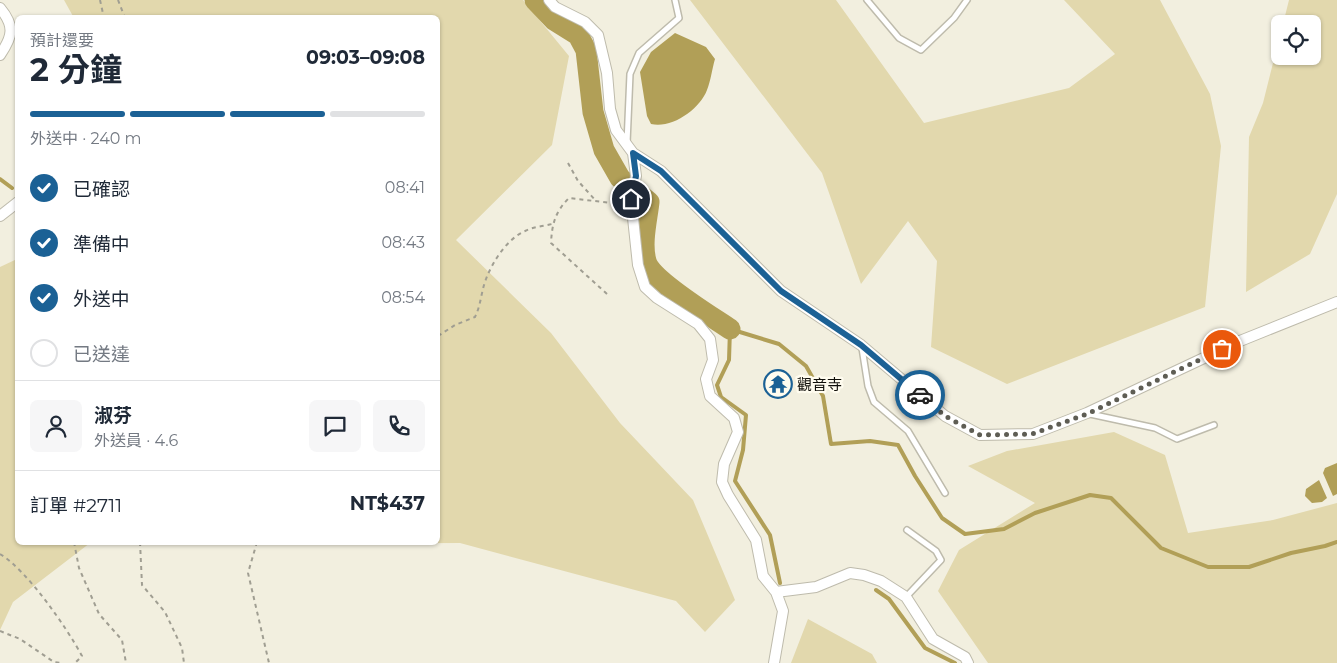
<!DOCTYPE html>
<html lang="zh-TW">
<head>
<meta charset="utf-8">
<style>
	:root { --surface:#fff; --page:#f6f6f7; --text:#1f2937; --muted:#747a83; --line:#e0e1e3; --accent:#1b6195 }
	body { margin:0; font-family:Montserrat,"Noto Sans TC",sans-serif; background:var(--page); color:var(--text); height:100vh; display:flex; flex-direction:column; font-size:19px; white-space:nowrap }
	* { box-sizing:border-box; margin:0 }
	p { font-size:16px; color:var(--muted) }
	.icon { flex:none; width:28px; height:28px; fill:none; stroke:currentColor; stroke-width:2; stroke-linecap:round; stroke-linejoin:round }
	.map { position:relative; flex:1; overflow:hidden }
	.side { position:absolute; left:15px; top:15px; width:425px; height:530px; display:flex; flex-direction:column; background:var(--surface); border-radius:8px; box-shadow:0 1px 4px #0004 }
	.side>* { flex:none }
	.fabs { position:absolute; left:1271px; top:15px; display:grid; gap:10px }
	.fabs a { display:grid; place-items:center; width:50px; height:50px; border-radius:8px; background:var(--surface); box-shadow:0 1px 4px #0004; font-size:25px }
	.pin { position:absolute; display:grid; place-items:center; width:42px; height:42px; color:#fff; margin:-21px; border:2px solid #fff; border-radius:50%; box-shadow:0 1px 5px #0007 }
	.courier { position:absolute; display:grid; place-items:center; width:50px; height:50px; margin:-25px; border:4px solid #1b6195; border-radius:50%; background:#fff; color:#222; box-shadow:0 1px 6px #0007 }
	.overview em { font-style:normal; font-weight:700 }
	.overview div { display:flex; flex-direction:column-reverse }
	.overview { display:flex; align-items:center; justify-content:space-between; height:85px; padding:0 15px }
	h1 { font-size:32px; font-weight:700; line-height:38px }
	.bar { display:grid; grid-template-columns:repeat(4,1fr); gap:8px 5px; align-content:center; height:60px; padding:0 15px }
	.bar i { height:6px; border-radius:4px; background:var(--line) }
	.bar .active { background:var(--accent) }
	.bar p { grid-column:span 4 }
	.line { display:flex; align-items:center; gap:12px; padding:0 15px; border-top:1px solid var(--line) }
	.line div { flex:1 }
	.round { display:grid; place-items:center; flex:none; width:52px; height:52px; border-radius:8px; background:var(--page) }
	ol { padding:0 15px; list-style:none }
	li { display:flex; align-items:center; gap:15px; height:55px }
	li p { margin-inline-start:auto }
	li .icon { padding:5px; border-radius:50%; background:var(--accent); color:#fff; stroke-width:4 }
	li:last-child { color:var(--muted) }
	li i { width:28px; height:28px; border:2px solid var(--line); border-radius:50% }
	.map>svg:first-child { display:block }
</style>
</head>
<body>
<div class="map">
<svg width="1337" height="663" viewBox="0 0 1337 663">
	<rect width="100%" height="100%" fill="#f2efdf"/>
	<path fill="#e2d8ad" d="M 64,0 L 523,0 L 569,56 L 552,145 L 456,240 L 551,333 L 620,423 L 693,500 L 735,600 L 705,632 L 676,601 L 460,543 L 253,544 L 438,542 L 438,18 L 74,18 Z
		M 690,0 L 836,0 L 924,123 L 1069,88 L 1115,54 L 1064,0 L 1160,0 L 1210,94 L 1221,146 L 1205,307 L 1007,384 L 931,347 L 937,261 L 908,221 L 861,284 L 822,173 Z
		M 1289,0 L 1337,0 L 1337,194 L 1310,254 L 1246,292 L 1249,137 L 1263,103 L 1280,35 L 1280,56 L 1312,56 L 1312,24 L 1283,24 Z
		M 17,259 L 18,542 L 90,543 L 13,602 L 0,630 L 0,267 Z
		M 1114,432 L 1165,455 L 1188,533 L 1273,520 L 1337,503 L 1337,663 L 988,663 L 938,591 L 959,550 L 1035,503 L 968,466 L 1007,451 Z
		M 808,619 L 872,654 L 877,663 L 791,663 Z"/>
	<path fill="#b19f57" d="M 675,33 L 706,47 L 715,59 C 712,69 711,80 707,90 C 700,109 672,129 651,124 L 647,116 L 640,72 L 651,52 Z
		M 1337,463 L 1337,494 L 1333,496 L 1323,473 L 1325,468 Z
		M 1319,480 L 1327,498 L 1322,502 L 1312,503 L 1305,496 L 1306,489 Z"/>
	<g fill="none" stroke-linecap="round" stroke-linejoin="round">
		<path stroke="#b19f57" stroke-width="4" d="M 0,179 L 12,188
			M 780,583 L 770,535 L 735,481 L 743,450 L 746,415 L 721,397 L 717,385 L 729,360 L 730,329 L 779,344 L 806,366 L 823,396 L 831,444 L 870,441 L 898,445 L 915,476 L 942,518 L 965,534 L 1004,529 L 1035,513 L 1090,495 L 1111,498 L 1161,548 L 1208,567 L 1249,567 L 1291,553 L 1325,546 L 1337,542
			M 876,590 L 889,599 L 925,648 L 955,663"/>
		<path stroke="#b19f57" stroke-width="21" d="M 535,0 L 554,20 L 578,35 L 586,50 L 593,112 L 604,150 L 620,178 L 649,202 C 647,220 641,243 646,261 C 651,280 711,316 730,329"/>
		<defs>
			<path id="service" d="M 867,0 L 899,38 L 921,50 L 954,18 L 967,0
				M 627,143 L 630,74 L 639,53 L 679,18 L 675,0
				M 862,348 L 868,386 L 874,402 L 908,431 L 945,493
				M 1090,414 L 1155,428 L 1177,439 L 1214,425
				M 906,597 L 941,560 L 936,551 L 907,530"/>
			<path id="minor" d="M 549,0 L 555,7 L 585,22 L 598,35 L 607,73 L 610,109 L 616,130 L 633,153 L 661,171 L 781,291 L 861,345 L 945,416 L 980,435 L 1033,434 L 1087,413 L 1240,341 L 1337,302
				M 0,8 C 15,26 13,36 0,55
				M 633,153 L 636,176 L 631,199 L 638,265 L 645,287 L 657,298 L 698,324 L 710,339 L 713,360 L 706,379 L 710,396 L 734,418 L 738,432 L 724,464 L 722,482 L 728,495 L 756,540 L 763,576 L 776,592 L 816,587 L 850,573 L 864,575 L 881,581 L 906,597 L 933,639 L 965,657 L 968,663
				M 0,216 L 18,202
				M 774,663 L 783,611 L 776,592"/>
		</defs>
		<use href="#service" stroke="#bebbac" stroke-width="8"/>
		<use href="#minor" stroke="#bebbac" stroke-width="12"/>
		<path stroke="#a09e92" stroke-width="2" stroke-dasharray="4 4" stroke-linecap="butt" d="M 100,0 L 104,18
			M 118,0 L 125,18
			M 568,163 L 578,181 L 596,201
			M 607,294 L 551,243 C 552,224 555,212 569,198 L 620,204
			M 438,336 L 455,325 L 475,317 C 481,305 481,292 486,279 C 493,261 507,239 525,231 C 533,227 543,226 552,224
			M 74,542 L 79,568 L 99,614 L 122,640 L 126,663
			M 140,542 L 142,585 L 165,612 L 182,648 L 184,663
			M 257,542 L 248,573 L 269,663
			M 0,554 C 27,570 67,628 82,656 L 75,663
			M 0,631 L 20,639 L 54,662 L 62,663"/>
		<use href="#service" stroke="#fff" stroke-width="5"/>
		<use href="#minor" stroke="#fff" stroke-width="10"/>
	</g>
	<g fill="none" stroke-linecap="round" stroke-linejoin="round">
		<path stroke="#5e5d54" stroke-width="5" stroke-dasharray="0 9" d="M 920,395 L 945,416 L 980,435 L 1032,434 L 1087,414 L 1222,349"/>
		<path stroke="#1b6195" stroke-width="6" d="M 631,199 L 636,176 L 633,153 L 661,171 L 781,291 L 861,345 L 920,395"/>
	</g>
	<defs>
		<symbol id="temple-ring" viewBox="-11 -11 22 22"><circle r="9.5" fill="#fffcef" stroke="#1b6195" stroke-width="1.5"/><path d="M0-6L5-2H3V0L6.5 2.5H4V6H1.5V3h-3V6H-4V2.5H-6.5L-3 0V-2H-5Z" fill="#1b6195"/></symbol>
	</defs>
	<g fill-rule="evenodd">
		<use href="#temple-ring" x="762" y="368" width="32" height="32"/>
	</g>
	<g text-anchor="middle" dominant-baseline="central" stroke-width="4.5" stroke-linejoin="round" paint-order="stroke">
		<g font-size="15" fill="#0f0e09" stroke="#fffcef" text-anchor="start">
			<text x="797" y="384">觀音寺</text>
		</g>
	</g>
</svg>
<div class="fabs">
<a><svg class="icon" aria-label="locate" viewBox="0 0 24 24"><circle cx="12" cy="12" r="6"/><path d="M12 2v4M12 18v4M2 12h4M18 12h4"/></svg></a>
</div>
<div class="pin" style="left:1222px;top:349px;background:#ea580c"><svg class="icon" aria-label="bag" viewBox="0 0 24 24"><path d="M5 8h14l-1 12H6zM9 8a3 3 0 0 1 6 0"/></svg></div>
<div class="pin" style="left:631px;top:199px;background:#1f2937"><svg class="icon" aria-label="home" viewBox="0 0 24 24"><path d="M3 11l9-7 9 7M6 9v11h12V9"/></svg></div>
<div class="courier" style="left:920px;top:395px"><svg class="icon" aria-label="car" viewBox="0 0 24 24"><path d="M5 17H2v-5l4-1 3-4h7l3 4 3 1v5h-3M9 17h6M6 11h13"/><circle cx="7" cy="17" r="2"/><circle cx="17" cy="17" r="2"/></svg></div>
<section class="side">
<div class="overview"><div><h1>2 分鐘</h1><p>預計還要</p></div><em>09:03–09:08</em></div>
<div class="bar"><i class="active"></i><i class="active"></i><i class="active"></i><i></i><p>外送中 · 240 m</p></div>
<ol>
<li><svg class="icon" aria-label="check" viewBox="0 0 24 24"><path d="M5 12l5 5 9-10"/></svg>已確認<p>08:41</p></li>
<li><svg class="icon" aria-label="check" viewBox="0 0 24 24"><path d="M5 12l5 5 9-10"/></svg>準備中<p>08:43</p></li>
<li><svg class="icon" aria-label="check" viewBox="0 0 24 24"><path d="M5 12l5 5 9-10"/></svg>外送中<p>08:54</p></li>
<li><i></i>已送達</li>
</ol>
<div class="line" style="height:90px"><a class="round"><svg class="icon" aria-label="person" viewBox="0 0 24 24"><circle cx="12" cy="8" r="4"/><path d="M4 21q1-7 8-7t8 7"/></svg></a><div><b>淑芬</b><p>外送員 · 4.6</p></div><a class="round"><svg class="icon" aria-label="chat" viewBox="0 0 24 24"><path d="M4 5h16v11H9l-5 4z"/></svg></a><a class="round"><svg class="icon" aria-label="phone" viewBox="0 0 24 24"><path d="M5 4h4l2 5-3 2q2 4 5 5l2-3 5 2v4C11 20 4 13 5 4z"/></svg></a></div>
<div class="line" style="height:65px"><div>訂單 #2711</div><b>NT$437</b></div>
</section>
</div>
</body>
</html>
